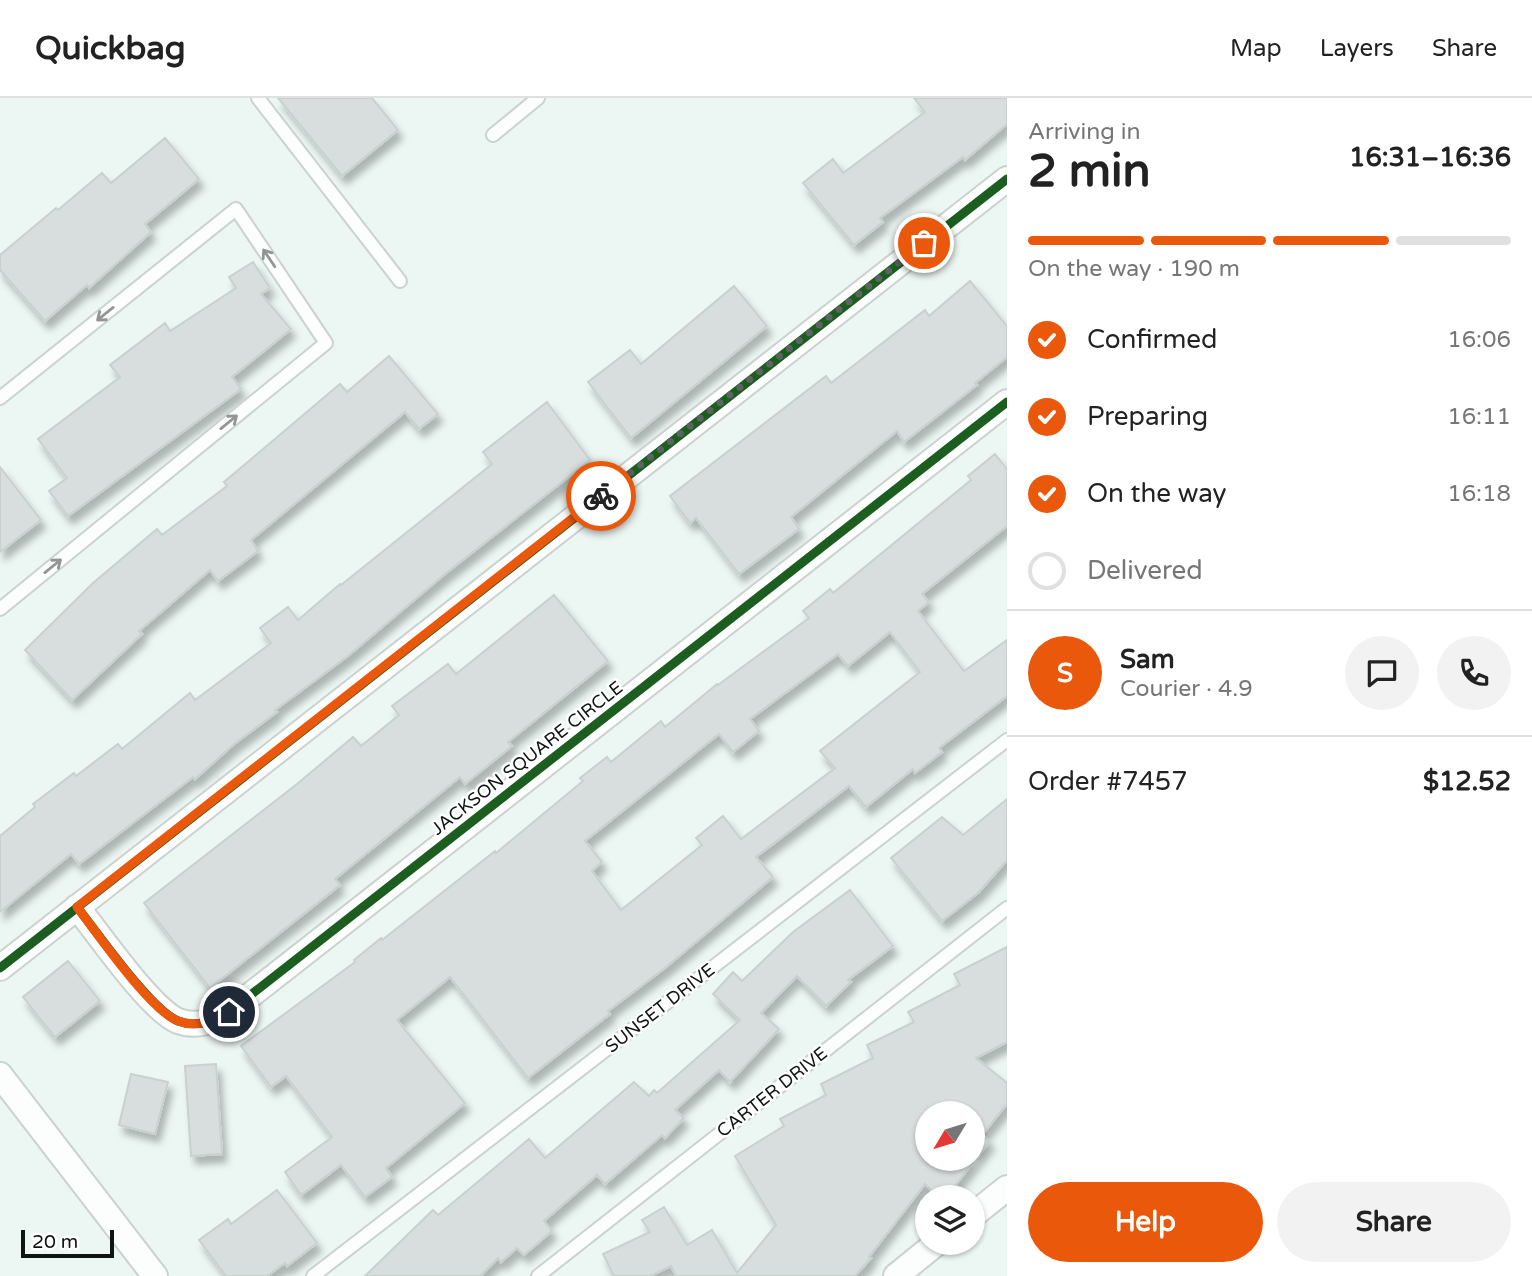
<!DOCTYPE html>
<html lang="en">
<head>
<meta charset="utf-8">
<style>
	:root { --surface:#fff; --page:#f2f2f2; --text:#222; --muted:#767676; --line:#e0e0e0; --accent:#ea580c }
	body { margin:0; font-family:"Varela Round",sans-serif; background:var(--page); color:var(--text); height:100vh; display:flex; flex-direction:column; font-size:26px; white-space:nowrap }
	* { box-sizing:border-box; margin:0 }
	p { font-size:23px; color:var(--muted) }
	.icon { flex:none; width:38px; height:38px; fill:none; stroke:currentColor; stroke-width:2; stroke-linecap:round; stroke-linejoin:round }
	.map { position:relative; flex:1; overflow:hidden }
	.drawer { display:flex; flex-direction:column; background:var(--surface); width:525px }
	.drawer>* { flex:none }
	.needle { width:46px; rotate:232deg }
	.buttons { position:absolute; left:915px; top:1003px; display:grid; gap:14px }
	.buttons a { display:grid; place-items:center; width:70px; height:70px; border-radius:50%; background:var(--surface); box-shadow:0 2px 5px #0004; font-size:35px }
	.scale { position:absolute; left:21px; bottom:18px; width:93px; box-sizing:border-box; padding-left:7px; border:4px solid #0f1513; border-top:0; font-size:19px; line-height:24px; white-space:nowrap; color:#0f1513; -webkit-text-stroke:5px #fff; paint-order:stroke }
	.pin { position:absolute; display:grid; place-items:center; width:60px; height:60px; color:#fff; margin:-30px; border:4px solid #fff; border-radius:50%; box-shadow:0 2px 7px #0007 }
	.courier { position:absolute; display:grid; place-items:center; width:70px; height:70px; margin:-35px; border:5px solid #ea580c; border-radius:50%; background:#fff; color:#222; box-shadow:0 2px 9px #0007 }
	.summary em { font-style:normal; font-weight:700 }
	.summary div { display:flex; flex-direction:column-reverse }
	.summary { display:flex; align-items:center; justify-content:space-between; height:119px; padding:0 21px }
	h1 { font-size:46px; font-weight:700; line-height:52px }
	.bar { display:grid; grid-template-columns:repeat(4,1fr); gap:10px 7px; align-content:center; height:84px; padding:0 21px }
	.bar i { height:9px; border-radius:5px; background:var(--line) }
	.bar .selected { background:var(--accent) }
	.bar p { grid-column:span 4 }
	.line { display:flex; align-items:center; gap:18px; padding:0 21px; border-top:2px solid var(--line) }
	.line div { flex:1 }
	.round { display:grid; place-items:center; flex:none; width:74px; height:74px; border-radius:37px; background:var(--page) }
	ol { padding:0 21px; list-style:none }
	li { display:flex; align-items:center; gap:21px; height:77px }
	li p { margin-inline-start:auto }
	li .icon { padding:7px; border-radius:50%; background:var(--accent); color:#fff; stroke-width:4 }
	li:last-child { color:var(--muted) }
	li i { width:38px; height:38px; border:4px solid var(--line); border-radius:50% }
	.button { display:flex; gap:14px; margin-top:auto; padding:14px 21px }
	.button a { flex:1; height:80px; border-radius:42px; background:var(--accent); color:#fff; font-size:28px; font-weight:700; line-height:80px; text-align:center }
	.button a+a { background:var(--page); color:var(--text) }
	header { display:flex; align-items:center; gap:42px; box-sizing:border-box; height:98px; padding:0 35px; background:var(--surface); border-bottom:2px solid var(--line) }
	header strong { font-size:33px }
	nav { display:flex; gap:38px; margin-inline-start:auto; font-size:24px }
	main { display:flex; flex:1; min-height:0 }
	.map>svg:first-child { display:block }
</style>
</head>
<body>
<header>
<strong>Quickbag</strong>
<nav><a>Map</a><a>Layers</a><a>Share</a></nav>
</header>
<main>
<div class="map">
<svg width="1007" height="1178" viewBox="0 0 1007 1178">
	<defs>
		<filter id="shadow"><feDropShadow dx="4.5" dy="8" stdDeviation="3.5" flood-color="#0004"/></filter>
	</defs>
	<rect width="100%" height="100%" fill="#ecf6f3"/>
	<path fill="#d7dedd" stroke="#c9d1cf" stroke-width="2" fill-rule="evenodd" filter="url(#shadow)" d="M 278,0 L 372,0 L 398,32 L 342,78 Z
		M 914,0 L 1007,0 L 1007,26 L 965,62 L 963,59 L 880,120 L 883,124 L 854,147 L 803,85 L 833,61 L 843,75 L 925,14 Z
		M 165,40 L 199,81 L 145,126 L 151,134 L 89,190 L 87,187 L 45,223 L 0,172 L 0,157 L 56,110 L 58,112 L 102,75 L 111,85 Z
		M 253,164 L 270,190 L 261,196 L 291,231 L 232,279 L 241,291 L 68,418 L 49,393 L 67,380 L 38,341 L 120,279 L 110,267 L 165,225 L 170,233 L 236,190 L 229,179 Z
		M 970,183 L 1007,228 L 1007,259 L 975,285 L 977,287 L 904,344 L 897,333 L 791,419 L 799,431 L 739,476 L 696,420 L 690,425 L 670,398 L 826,278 L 831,285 L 925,212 L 929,218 Z
		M 734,188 L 767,228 L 631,340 L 588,284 L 630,252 L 641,266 Z
		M 389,258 L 438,316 L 419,331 L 405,314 L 251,442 L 258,453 L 218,483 L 210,472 L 139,533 L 142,536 L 72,602 L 25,552 L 93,485 L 157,431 L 162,437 L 227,388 L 224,384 L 340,286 L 347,294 Z
		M 547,304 L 590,362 L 445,476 L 348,558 L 275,612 L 277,614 L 233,647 L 195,681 L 193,679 L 79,766 L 71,756 L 0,814 L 0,738 L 35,709 L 33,706 L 74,675 L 76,678 L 118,646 L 122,651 L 190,595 L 195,602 L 271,545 L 260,530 L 288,509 L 298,522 L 340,486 L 341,487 L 492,366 L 483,354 Z
		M 995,356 L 1007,371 L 1007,428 L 922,496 L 929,504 L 918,513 L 964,573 L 1007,542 L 1007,598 L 939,650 L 942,654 L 915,675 L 913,671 L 866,709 L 849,688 L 756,759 L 773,779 L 665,870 L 608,913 L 610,916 L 528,980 L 450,879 L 397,922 L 465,1005 L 386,1070 L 392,1079 L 365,1099 L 341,1067 L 301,1097 L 285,1074 L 332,1039 L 286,978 L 271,989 L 241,948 L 355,864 L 354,862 L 381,840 L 382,842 L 495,753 L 496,755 L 583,683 L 580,680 L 607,659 L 611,664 L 661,623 L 665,629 L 717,586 L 718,587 L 809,520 L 803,513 L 830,491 L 833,495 L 971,382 L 968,378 ZM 890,534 L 920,574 L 820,653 L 835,670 L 741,741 L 723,718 L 696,740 L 702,747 L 621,812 L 592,773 L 602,764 L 585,743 L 719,636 L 733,654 L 759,633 L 750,621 L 838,556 L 848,568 Z
		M 0,369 L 41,422 L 0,454 Z
		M 554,497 L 608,563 L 508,644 L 512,648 L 465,686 L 460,679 L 335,781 L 340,787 L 210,890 L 144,805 L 297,686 L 353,639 L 361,648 L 399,617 L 392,608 L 448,566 L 456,576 Z
		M 1007,701 L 1007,762 L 979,794 L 942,823 L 891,760 L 942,719 L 963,737 Z
		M 850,792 L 893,848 L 848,882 L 851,884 L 826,908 L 797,878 L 761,915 L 779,931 L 730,984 L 719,972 L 675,1012 L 684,1020 L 665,1040 L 662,1037 L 605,1086 L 597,1077 L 544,1123 L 552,1133 L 524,1157 L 517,1150 L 501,1164 L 498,1160 L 480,1178 L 365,1178 L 433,1112 L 438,1117 L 529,1041 L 545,1060 L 634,984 L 649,998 L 654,992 L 657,995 L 740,922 L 713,896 L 733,874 L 742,883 L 793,834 Z
		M 1007,849 L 1007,944 L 976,960 L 1007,985 L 1007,1006 L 982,1037 L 990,1043 L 946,1099 L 939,1099 L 925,1086 L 869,1159 L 871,1160 L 855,1178 L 676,1178 L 671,1168 L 650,1178 L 614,1178 L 603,1156 L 650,1134 L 642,1122 L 664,1109 L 687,1147 L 712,1132 L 737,1175 L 776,1127 L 735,1058 L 784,1028 L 780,1021 L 826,997 L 821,986 L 873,960 L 867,947 L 914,924 L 908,914 L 960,887 L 954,876 ZM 928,1015 L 973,1015 L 973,1060 L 928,1060 Z
		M 68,863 L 100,903 L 55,939 L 23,899 Z
		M 216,966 L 222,1056 L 191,1058 L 185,968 Z
		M 131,976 L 168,984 L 155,1036 L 119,1027 Z
		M 277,1092 L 317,1145 L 287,1168 L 285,1165 L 267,1178 L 226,1178 L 199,1142 L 228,1121 L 231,1126 Z"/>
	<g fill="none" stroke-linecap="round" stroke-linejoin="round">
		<defs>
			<path id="service" d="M 258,0 L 400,183
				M 493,37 L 538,0
				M 0,300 L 236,111 L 326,245 L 0,511
				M 313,1178 L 1007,642
				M 538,1178 L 1007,810"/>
			<path id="minor" d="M 77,809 C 98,835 150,911 178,923 C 197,930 213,923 229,914 L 1007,304
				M 0,870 L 1007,81
				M 0,977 L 155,1178
				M 973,1117 L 1007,1090
				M 896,1178 L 938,1144"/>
		</defs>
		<use href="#service" stroke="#cbd2d0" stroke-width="16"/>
		<use href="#minor" stroke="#cbd2d0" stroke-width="28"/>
		<use href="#service" stroke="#fcfefd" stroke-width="12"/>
		<use href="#minor" stroke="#fcfefd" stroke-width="24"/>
		<defs>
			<path id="cycleway" d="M 77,809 C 98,835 150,911 178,923 C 197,930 213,923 229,914 L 1007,304
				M 0,870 L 1007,81"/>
		</defs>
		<use href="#cycleway" stroke="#fff" stroke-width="13"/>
		<use href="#cycleway" stroke="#1b5e20" stroke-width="9"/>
	</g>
	<defs><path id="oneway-shaft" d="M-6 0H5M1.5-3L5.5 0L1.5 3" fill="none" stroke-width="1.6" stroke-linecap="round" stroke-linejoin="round" transform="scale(1.75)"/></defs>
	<g stroke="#919594">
		<use href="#oneway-shaft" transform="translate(269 160) rotate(-124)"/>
		<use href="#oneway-shaft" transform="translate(105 216) rotate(141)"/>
		<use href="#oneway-shaft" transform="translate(229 324) rotate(-39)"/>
		<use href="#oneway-shaft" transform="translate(53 468) rotate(-39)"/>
	</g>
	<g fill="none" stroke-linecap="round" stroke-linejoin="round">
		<path stroke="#5c6461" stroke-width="7" stroke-dasharray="0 12.6" d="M 601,398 L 924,145"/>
		<path stroke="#ea580c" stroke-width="9" d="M 229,914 C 213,923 197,930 178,923 C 150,912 97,835 77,809 L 601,398"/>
	</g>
	<g text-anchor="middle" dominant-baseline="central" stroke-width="5" stroke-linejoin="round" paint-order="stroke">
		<g font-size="18" fill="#0f1513" stroke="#fff">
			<text transform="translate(527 660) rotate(-38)">JACKSON SQUARE CIRCLE</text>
			<text transform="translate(660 910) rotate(-38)">SUNSET DRIVE</text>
			<text transform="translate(772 994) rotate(-38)">CARTER DRIVE</text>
		</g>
	</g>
</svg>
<div class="buttons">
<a><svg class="needle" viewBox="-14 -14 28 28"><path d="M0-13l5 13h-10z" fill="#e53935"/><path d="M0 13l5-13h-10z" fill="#767676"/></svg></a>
<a><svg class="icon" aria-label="layers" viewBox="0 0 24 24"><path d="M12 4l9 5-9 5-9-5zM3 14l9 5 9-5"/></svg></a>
</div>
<div class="scale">20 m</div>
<div class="pin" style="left:924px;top:145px;background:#ea580c"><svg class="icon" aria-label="bag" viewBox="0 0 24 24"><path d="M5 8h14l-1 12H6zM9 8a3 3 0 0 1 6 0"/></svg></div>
<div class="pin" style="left:229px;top:914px;background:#1f2937"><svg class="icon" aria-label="home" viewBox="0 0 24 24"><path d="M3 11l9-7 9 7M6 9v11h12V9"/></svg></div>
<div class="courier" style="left:601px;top:398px"><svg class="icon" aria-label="bike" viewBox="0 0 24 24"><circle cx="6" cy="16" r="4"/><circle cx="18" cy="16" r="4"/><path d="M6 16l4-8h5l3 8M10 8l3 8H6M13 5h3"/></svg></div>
</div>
<section class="drawer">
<div class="summary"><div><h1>2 min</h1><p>Arriving in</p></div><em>16:31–16:36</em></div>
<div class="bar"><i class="selected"></i><i class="selected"></i><i class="selected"></i><i></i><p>On the way · 190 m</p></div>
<ol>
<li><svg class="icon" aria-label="check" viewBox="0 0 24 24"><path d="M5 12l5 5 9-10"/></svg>Confirmed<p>16:06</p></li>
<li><svg class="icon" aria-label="check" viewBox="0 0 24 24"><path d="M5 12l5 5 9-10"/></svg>Preparing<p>16:11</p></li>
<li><svg class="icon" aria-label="check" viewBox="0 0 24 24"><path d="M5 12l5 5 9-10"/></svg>On the way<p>16:18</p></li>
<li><i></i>Delivered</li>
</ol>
<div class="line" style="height:126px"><b class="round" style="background:var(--accent);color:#fff">S</b><div><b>Sam</b><p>Courier · 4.9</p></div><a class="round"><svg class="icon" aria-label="chat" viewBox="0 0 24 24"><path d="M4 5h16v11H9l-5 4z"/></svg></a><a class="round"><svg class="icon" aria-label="phone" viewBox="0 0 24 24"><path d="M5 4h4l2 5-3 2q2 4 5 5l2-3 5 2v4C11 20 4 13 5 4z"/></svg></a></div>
<div class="line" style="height:91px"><div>Order #7457</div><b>$12.52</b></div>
<div class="button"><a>Help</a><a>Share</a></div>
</section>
</main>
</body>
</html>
